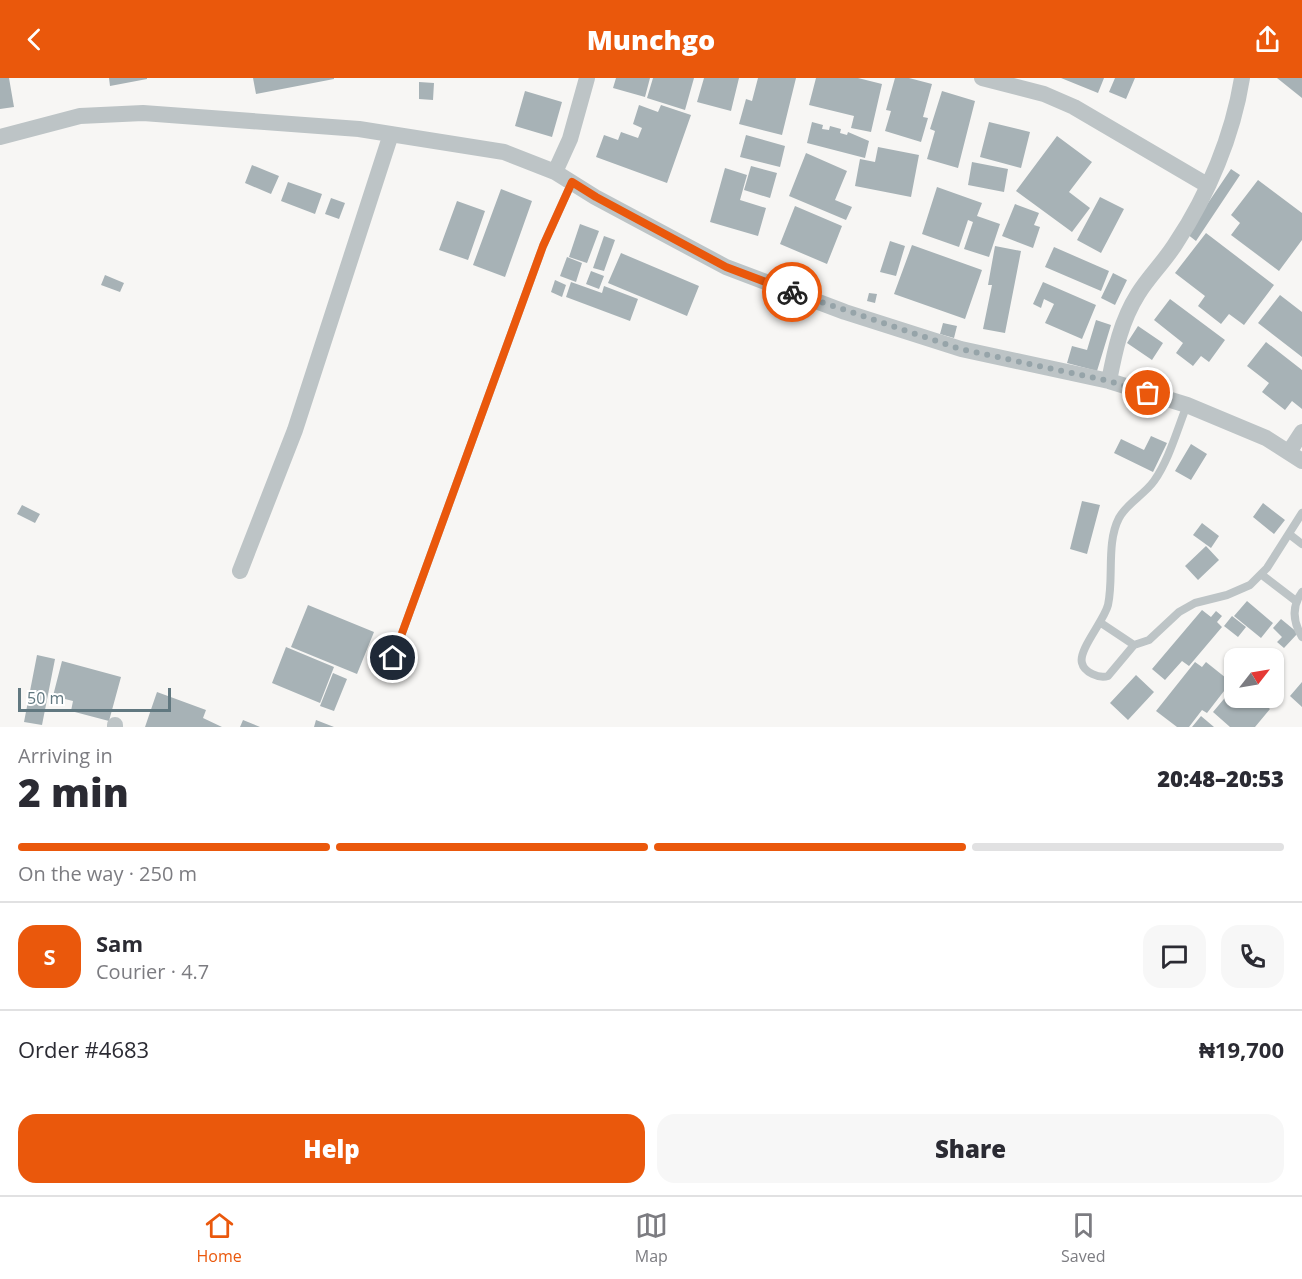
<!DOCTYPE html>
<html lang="en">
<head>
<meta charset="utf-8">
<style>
	:root { --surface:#fff; --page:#f7f7f7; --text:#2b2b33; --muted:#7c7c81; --line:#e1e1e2; --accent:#ea580c }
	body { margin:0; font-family:"Open Sans",sans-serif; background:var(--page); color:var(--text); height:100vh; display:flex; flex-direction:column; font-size:22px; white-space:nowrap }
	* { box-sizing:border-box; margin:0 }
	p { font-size:20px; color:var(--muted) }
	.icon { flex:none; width:33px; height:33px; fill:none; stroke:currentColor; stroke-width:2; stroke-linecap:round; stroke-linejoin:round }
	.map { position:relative; height:649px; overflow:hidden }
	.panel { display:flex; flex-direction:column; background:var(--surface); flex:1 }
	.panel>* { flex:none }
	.needle { width:39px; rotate:59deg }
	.fabs { position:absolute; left:1224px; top:570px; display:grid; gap:12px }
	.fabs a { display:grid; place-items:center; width:60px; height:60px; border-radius:12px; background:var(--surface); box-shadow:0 2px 4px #0004; font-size:30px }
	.scale { position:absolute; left:18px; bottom:15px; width:153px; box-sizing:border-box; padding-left:6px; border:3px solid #617880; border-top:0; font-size:16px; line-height:21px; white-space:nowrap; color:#617880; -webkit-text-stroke:4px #fff; paint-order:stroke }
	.pin { position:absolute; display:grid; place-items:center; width:51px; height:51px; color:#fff; margin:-26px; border:3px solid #fff; border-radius:50%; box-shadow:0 2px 6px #0007 }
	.courier { position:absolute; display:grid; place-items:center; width:60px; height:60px; margin:-30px; border:4px solid #ea580c; border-radius:50%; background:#fff; color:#222; box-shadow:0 2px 8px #0007 }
	.summary em { font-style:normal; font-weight:800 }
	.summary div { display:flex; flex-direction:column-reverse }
	.summary { display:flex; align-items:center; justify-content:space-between; height:102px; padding:0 18px }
	h1 { font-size:39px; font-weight:800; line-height:45px }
	.bar { display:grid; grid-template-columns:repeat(4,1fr); gap:9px 6px; align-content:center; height:72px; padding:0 18px }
	.bar i { height:8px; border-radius:4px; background:var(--line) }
	.bar .active { background:var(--accent) }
	.bar p { grid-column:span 4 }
	.line { display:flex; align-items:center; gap:15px; padding:0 18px; border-top:2px solid var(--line) }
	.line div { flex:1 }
	.round { display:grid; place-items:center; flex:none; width:63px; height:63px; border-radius:18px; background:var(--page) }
	.cta { display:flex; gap:12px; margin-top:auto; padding:12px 18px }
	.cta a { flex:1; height:69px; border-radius:18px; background:var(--accent); color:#fff; font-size:24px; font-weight:800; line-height:69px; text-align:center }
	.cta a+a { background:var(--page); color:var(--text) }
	header { display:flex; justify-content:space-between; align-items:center; height:78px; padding:0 18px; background:var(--accent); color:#fff; font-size:27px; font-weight:800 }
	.tabs { display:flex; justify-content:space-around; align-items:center; height:84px; border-top:2px solid var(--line); background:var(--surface); font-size:16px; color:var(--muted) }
	.tabs a { display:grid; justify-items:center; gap:3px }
	.tabs .active { color:var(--accent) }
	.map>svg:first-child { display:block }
</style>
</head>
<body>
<header><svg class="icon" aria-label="back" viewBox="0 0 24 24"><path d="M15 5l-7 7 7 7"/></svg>Munchgo<svg class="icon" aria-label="share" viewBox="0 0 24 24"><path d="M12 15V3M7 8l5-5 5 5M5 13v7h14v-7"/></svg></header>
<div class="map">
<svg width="1302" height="649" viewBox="0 0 1302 649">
	<rect width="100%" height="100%" fill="#f7f6f4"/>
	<path fill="#a7b2b6" d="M 0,0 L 9,0 L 14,29 L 0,31 Z
		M 109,0 L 147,0 L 147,1 L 110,8 Z
		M 253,0 L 334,0 L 334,1 L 256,16 Z
		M 616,0 L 650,0 L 645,19 L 613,10 Z
		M 653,0 L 694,0 L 685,32 L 647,20 Z
		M 704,0 L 739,0 L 731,33 L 697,24 Z
		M 758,0 L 796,0 L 782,57 L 739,46 L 746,21 L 752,23 Z
		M 816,0 L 858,0 L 882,6 L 871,54 L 851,50 L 854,38 L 809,27 Z
		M 895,0 L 909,0 L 932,6 L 923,39 L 928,40 L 921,64 L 885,53 L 891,33 L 886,32 Z
		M 1061,0 L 1104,0 L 1098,15 Z
		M 1115,0 L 1135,0 L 1126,21 L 1109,14 Z
		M 1277,0 L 1302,0 L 1302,20 Z
		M 419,4 L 434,5 L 433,22 L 419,21 Z
		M 525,13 L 562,24 L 552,59 L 515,48 Z
		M 942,13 L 975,23 L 958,90 L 927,81 L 935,53 L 930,51 Z
		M 639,27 L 658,34 L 661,27 L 691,37 L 667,105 L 596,79 L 604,57 L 618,62 L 621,54 L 638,60 L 642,50 L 633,46 Z
		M 812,44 L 823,47 L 822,51 L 829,52 L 830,48 L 841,51 L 840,55 L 847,57 L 848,54 L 869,63 L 865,80 L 807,65 Z
		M 989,44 L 1030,54 L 1021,90 L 980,79 Z
		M 746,57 L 785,68 L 780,89 L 740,79 Z
		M 1057,58 L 1092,84 L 1069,114 L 1090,130 L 1072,154 L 1016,113 Z
		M 878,69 L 919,77 L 911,119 L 855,108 L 860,81 L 875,84 Z
		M 806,75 L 847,93 L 835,122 L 852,129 L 846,142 L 789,118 Z
		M 972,84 L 1008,91 L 1004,114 L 968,107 Z
		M 252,87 L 279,98 L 271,116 L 245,105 Z
		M 751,88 L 777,95 L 770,120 L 744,112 Z
		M 725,90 L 747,97 L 740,122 L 766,130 L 758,158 L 710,144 Z
		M 1231,91 L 1240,97 L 1196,163 L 1187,156 Z
		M 1258,102 L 1302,135 L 1302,162 L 1279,193 L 1231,157 L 1240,145 L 1231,137 Z
		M 288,104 L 322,116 L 315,136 L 281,123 Z
		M 937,109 L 982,125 L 977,138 L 1000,146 L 989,179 L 964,171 L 973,144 L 968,142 L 959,169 L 922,156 Z
		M 501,111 L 532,123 L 505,199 L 473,187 Z
		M 1100,119 L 1124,131 L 1101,175 L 1077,162 Z
		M 331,120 L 345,125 L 339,141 L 325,136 Z
		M 457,123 L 485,133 L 468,182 L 439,172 Z
		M 1015,126 L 1039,135 L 1034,147 L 1040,149 L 1033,170 L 1002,158 Z
		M 795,128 L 842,148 L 827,186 L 780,166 Z
		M 580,146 L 599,153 L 587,185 L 569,179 Z
		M 1206,155 L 1274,207 L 1244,247 L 1229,236 L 1221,246 L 1198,228 L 1205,218 L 1175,195 Z
		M 604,158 L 615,162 L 604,193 L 593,190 Z
		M 890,163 L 905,168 L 896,198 L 880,194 Z
		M 912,167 L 982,192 L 965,241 L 894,216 Z
		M 995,168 L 1021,173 L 1005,255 L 983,251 L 992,207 L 988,207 Z
		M 1054,169 L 1109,193 L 1101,213 L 1045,189 Z
		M 621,175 L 699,208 L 687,238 L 608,205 Z
		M 567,179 L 582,185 L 576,204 L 560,198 Z
		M 591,193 L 604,198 L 599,211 L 586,206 Z
		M 1113,195 L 1127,202 L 1115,227 L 1101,220 Z
		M 105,197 L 124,205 L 120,214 L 101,207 Z
		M 555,202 L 566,207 L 562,219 L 551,214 Z
		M 571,204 L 602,215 L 604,208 L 638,221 L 630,243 L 566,219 Z
		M 1043,204 L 1096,227 L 1082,261 L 1045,245 L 1054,226 L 1044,221 L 1041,230 L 1033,226 Z
		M 869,215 L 877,216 L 875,225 L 867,223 Z
		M 1280,217 L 1302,234 L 1302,279 L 1258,245 Z
		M 1170,221 L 1225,262 L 1209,284 L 1201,278 L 1193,288 L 1176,275 L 1183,265 L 1154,242 Z
		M 1096,242 L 1111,247 L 1097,293 L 1067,285 L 1072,268 L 1087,272 Z
		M 943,245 L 957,248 L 954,260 L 940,256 Z
		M 1138,248 L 1163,265 L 1152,282 L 1127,265 Z
		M 1266,264 L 1302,292 L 1302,331 L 1292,323 L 1285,332 L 1262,314 L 1269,305 L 1247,288 Z
		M 1151,358 L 1167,365 L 1153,394 L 1114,375 L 1121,361 L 1144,372 Z
		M 1191,366 L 1207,376 L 1191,402 L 1175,393 Z
		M 1082,423 L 1100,427 L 1087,476 L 1070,471 Z
		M 1263,425 L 1285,442 L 1274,456 L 1253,439 Z
		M 22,427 L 40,436 L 35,445 L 17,436 Z
		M 1202,445 L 1219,458 L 1211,470 L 1193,457 Z
		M 1206,468 L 1219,482 L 1198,502 L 1185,488 Z
		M 1247,523 L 1273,545 L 1261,560 L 1234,538 Z
		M 308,527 L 374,554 L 357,596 L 291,569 Z
		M 1202,532 L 1211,539 L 1216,533 L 1222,538 L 1217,544 L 1222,549 L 1189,588 L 1182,583 L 1165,602 L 1152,591 Z
		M 1232,538 L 1246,549 L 1238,559 L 1224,548 Z
		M 1281,541 L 1298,555 L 1284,570 L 1277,564 L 1282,559 L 1273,550 Z
		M 286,569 L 334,589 L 320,625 L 272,605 Z
		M 37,577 L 55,581 L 42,647 L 24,644 Z
		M 62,583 L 121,599 L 109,643 L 71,633 L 73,623 L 53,618 Z
		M 1195,584 L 1202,589 L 1206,584 L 1231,604 L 1207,635 L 1202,632 L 1189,649 L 1177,649 L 1156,633 Z
		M 333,595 L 347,601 L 334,633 L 320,628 Z
		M 1136,597 L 1154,614 L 1128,642 L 1110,625 Z
		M 1302,604 L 1302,629 L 1290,618 Z
		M 1234,609 L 1234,620 L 1257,620 L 1270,631 L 1255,649 L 1230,649 L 1213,634 Z
		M 157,614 L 206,632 L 203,640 L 222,649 L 145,649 Z
		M 1201,638 L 1214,649 L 1192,649 Z
		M 243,642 L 260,649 L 240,649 Z
		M 316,642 L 334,649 L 314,649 Z"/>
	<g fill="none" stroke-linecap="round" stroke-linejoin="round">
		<path stroke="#bdc4c6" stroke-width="8" d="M 1187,327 C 1177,352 1169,382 1154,403 C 1144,417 1127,425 1119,440 C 1106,465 1114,500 1108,527 C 1104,543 1078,572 1082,585 C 1084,594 1099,601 1108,598 L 1134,567 L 1149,562 L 1179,534 L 1195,525 L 1227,517 L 1250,507 L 1267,490 L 1302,435
			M 1289,456 L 1302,466
			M 1262,497 L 1296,523
			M 1302,514 C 1291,529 1293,544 1302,559
			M 1101,545 L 1134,567
			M 393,580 L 543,168 L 572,104"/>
		<path stroke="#bdc4c6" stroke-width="16" d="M 982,0 L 1044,16 L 1074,29 L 1207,107
			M 0,59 L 80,38 L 143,35 L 359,51 L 504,74 L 555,94 L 595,119 L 726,189 L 845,234 L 961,271 L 1109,303 L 1187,327 L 1266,360 L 1302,383
			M 555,94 L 570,61 L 587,0
			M 1109,303 C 1115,272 1121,243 1138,216 C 1149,198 1165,183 1176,165 C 1208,117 1233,57 1242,0
			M 1289,374 L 1302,354
			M 240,493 L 295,352 L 391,56
			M 115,649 L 115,647"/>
	</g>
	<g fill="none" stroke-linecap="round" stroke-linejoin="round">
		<path stroke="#96a4a9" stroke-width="6" stroke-dasharray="0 10.8" d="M 792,214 L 960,271 L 1109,303 L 1148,315"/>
		<path stroke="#ea580c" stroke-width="8" d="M 393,580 L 543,168 L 572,104 L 596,119 L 726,189 L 792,214"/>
	</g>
</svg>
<div class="fabs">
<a><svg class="needle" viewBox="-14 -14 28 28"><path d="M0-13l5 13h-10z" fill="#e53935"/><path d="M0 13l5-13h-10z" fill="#7c7c81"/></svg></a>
</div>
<div class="scale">50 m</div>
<div class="pin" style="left:1148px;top:315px;background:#ea580c"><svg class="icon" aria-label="bag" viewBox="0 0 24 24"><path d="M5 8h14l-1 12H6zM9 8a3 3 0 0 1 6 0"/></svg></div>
<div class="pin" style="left:393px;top:580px;background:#1f2937"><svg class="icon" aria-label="home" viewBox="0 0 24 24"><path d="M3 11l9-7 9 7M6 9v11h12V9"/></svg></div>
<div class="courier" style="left:792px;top:214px"><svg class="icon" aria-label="bike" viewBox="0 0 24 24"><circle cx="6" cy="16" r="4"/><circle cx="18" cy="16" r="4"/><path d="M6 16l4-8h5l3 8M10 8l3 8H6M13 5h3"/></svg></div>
</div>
<section class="panel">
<div class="summary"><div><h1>2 min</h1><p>Arriving in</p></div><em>20:48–20:53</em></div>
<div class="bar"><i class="active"></i><i class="active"></i><i class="active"></i><i></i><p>On the way · 250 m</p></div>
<div class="line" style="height:108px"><b class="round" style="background:var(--accent);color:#fff">S</b><div><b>Sam</b><p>Courier · 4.7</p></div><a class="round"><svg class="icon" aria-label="chat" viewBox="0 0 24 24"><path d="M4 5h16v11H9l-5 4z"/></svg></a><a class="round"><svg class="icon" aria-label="phone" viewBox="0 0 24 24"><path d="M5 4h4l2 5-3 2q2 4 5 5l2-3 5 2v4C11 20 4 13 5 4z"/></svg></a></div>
<div class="line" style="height:78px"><div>Order #4683</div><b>₦19,700</b></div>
<div class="cta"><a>Help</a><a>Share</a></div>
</section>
<nav class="tabs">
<a class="active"><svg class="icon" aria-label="home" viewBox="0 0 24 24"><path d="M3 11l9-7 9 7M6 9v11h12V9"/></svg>Home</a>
<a><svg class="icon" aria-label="map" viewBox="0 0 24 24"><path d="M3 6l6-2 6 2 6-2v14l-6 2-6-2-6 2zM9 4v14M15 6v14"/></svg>Map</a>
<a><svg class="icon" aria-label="saved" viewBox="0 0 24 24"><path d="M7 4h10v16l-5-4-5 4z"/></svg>Saved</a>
</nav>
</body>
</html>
